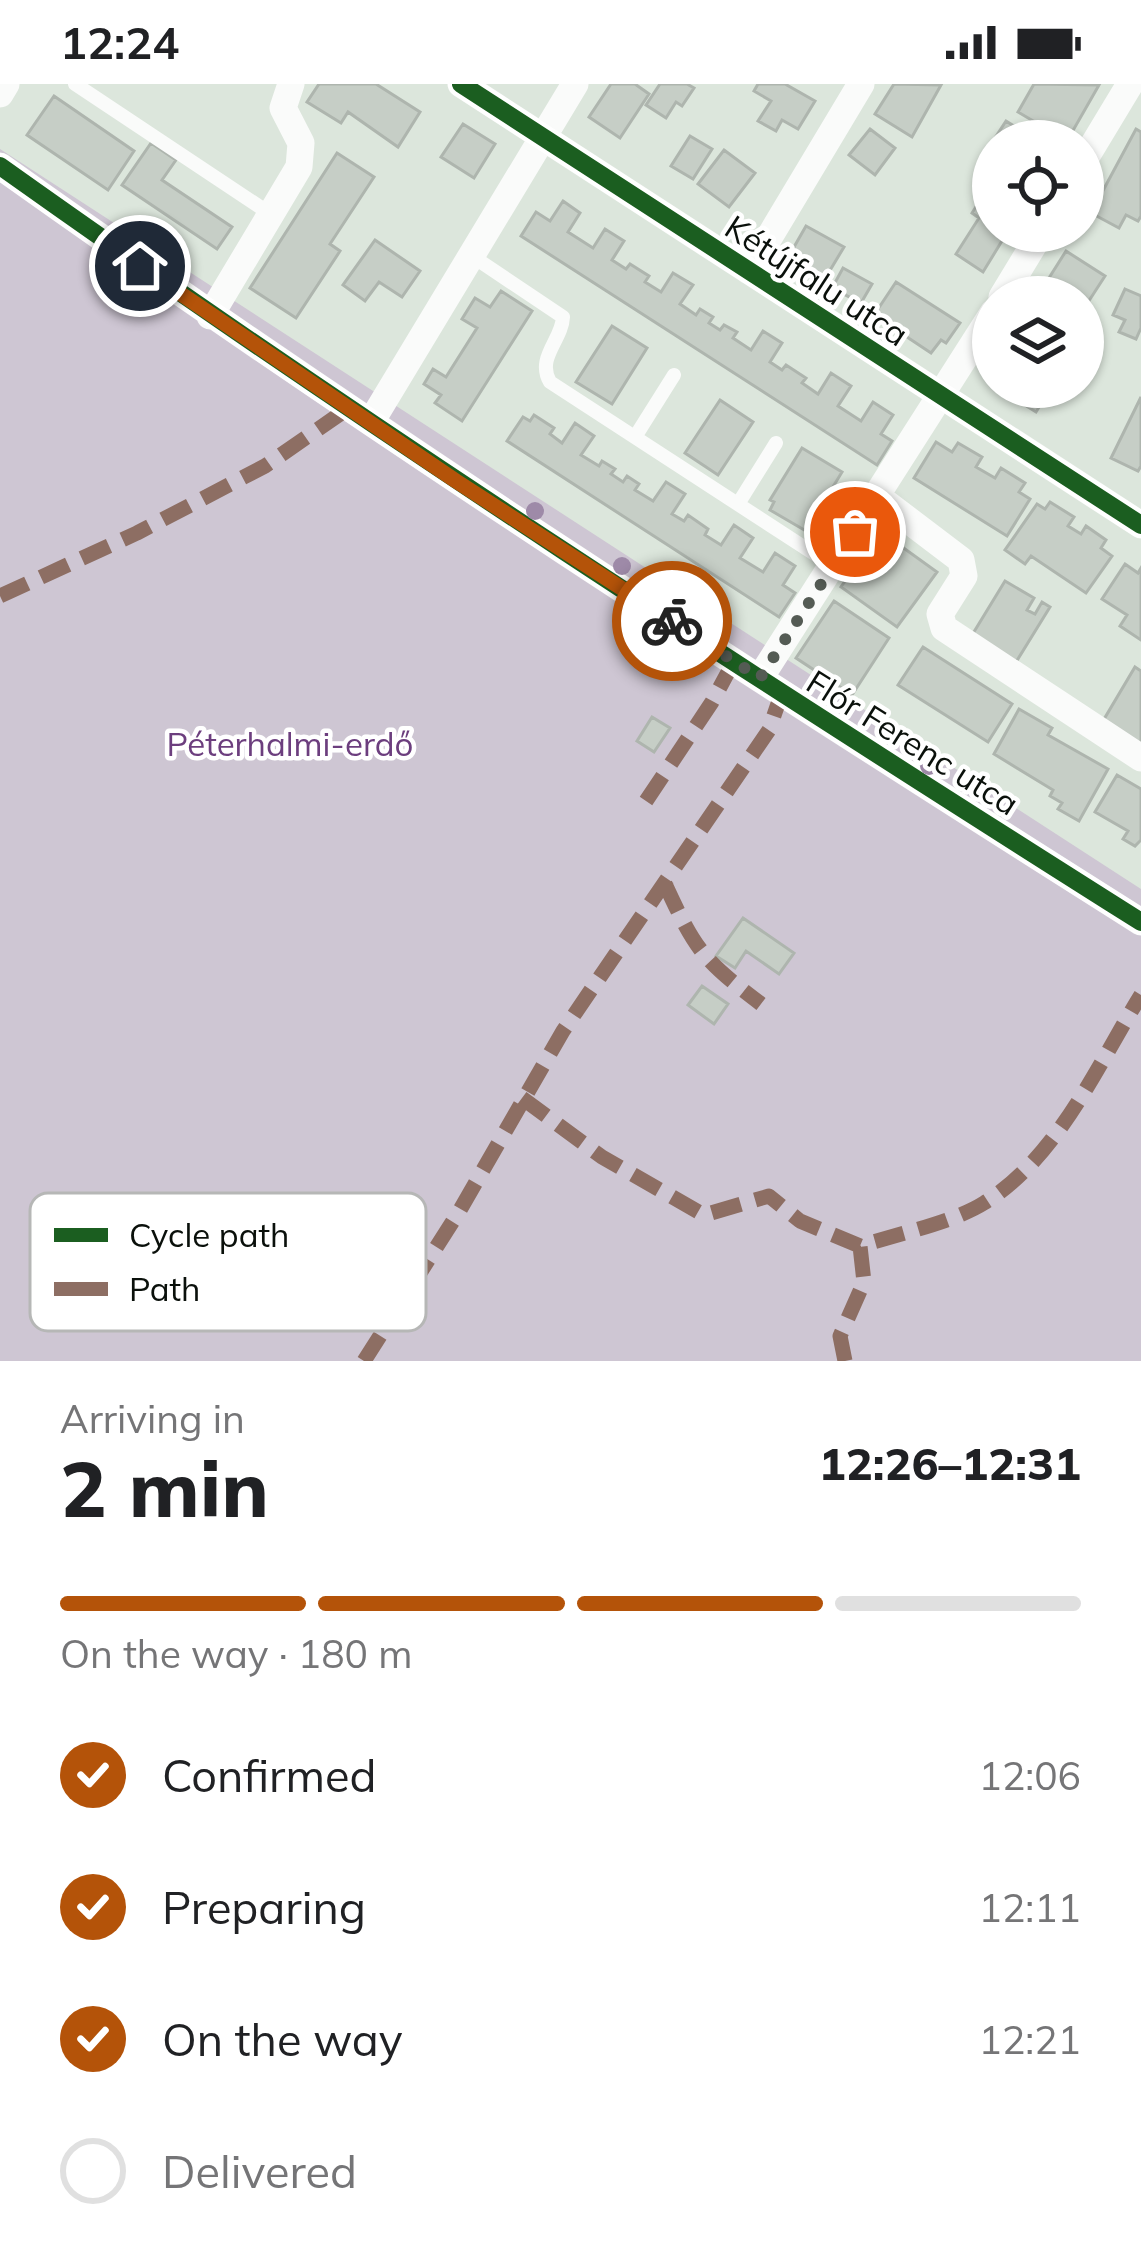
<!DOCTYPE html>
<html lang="en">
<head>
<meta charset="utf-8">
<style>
	:root { --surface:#fff; --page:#f2f2f2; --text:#202124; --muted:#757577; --line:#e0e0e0; --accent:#b45309 }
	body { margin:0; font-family:Mulish,sans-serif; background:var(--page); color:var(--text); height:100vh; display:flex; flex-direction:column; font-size:45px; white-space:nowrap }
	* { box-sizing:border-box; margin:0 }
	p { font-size:39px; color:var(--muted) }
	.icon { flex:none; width:66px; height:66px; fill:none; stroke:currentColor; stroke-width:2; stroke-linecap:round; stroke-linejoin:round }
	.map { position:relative; height:1277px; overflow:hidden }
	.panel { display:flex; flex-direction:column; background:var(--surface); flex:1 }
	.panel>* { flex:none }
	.controls { position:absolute; left:972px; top:36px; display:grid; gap:24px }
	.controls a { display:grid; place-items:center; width:132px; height:132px; border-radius:50%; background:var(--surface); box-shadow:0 3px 9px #0004; font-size:60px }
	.pin { position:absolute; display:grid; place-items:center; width:102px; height:102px; color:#fff; margin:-51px; border:6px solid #fff; border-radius:50%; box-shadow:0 3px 12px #0007 }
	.courier { position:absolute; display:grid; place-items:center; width:120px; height:120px; margin:-60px; border:9px solid #b45309; border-radius:50%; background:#fff; color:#222; box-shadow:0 3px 15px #0007 }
	.overview em { font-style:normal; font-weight:800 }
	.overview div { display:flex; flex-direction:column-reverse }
	.overview { display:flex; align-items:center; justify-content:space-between; height:204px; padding:0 60px }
	h1 { font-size:78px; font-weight:800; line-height:90px }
	.bar { display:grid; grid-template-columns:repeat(4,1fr); gap:18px 12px; align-content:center; height:144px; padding:0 60px }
	.bar i { height:15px; border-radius:9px; background:var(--line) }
	.bar .on { background:var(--accent) }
	.bar p { grid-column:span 4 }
	ol { padding:0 60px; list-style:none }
	li { display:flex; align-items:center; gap:36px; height:132px }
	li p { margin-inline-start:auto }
	li .icon { padding:12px; border-radius:50%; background:var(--accent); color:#fff; stroke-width:4 }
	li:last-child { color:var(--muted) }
	li i { width:66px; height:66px; border:6px solid var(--line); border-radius:50% }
	.status { display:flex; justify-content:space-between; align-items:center; height:84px; padding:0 60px; background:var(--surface); direction:ltr }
	.status svg { height:33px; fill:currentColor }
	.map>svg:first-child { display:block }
</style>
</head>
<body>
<div class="status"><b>12:24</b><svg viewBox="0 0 49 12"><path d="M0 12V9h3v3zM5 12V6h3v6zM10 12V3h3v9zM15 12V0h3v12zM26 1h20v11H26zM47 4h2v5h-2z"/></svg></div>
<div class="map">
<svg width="1141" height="1277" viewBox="0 0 1141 1277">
	<rect width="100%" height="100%" fill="#dce6dc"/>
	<path fill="#cec6d3" d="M 0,65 L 1141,805 L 1141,1277 L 0,1277 Z"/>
	<path fill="#c6cec6" stroke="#aeb5ae" stroke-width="3" d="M 319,0 L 376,0 L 420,28 L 398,63 L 348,28 L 341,39 L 307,18 Z
		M 611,0 L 635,0 L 649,10 L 620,54 L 589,33 Z
		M 660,0 L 687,0 L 694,4 L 682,22 L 676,18 L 666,34 L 646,21 Z
		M 758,0 L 785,0 L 815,17 L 798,45 L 782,36 L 776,47 L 758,37 L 771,17 L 754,7 Z
		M 894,0 L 941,1 L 912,53 L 875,30 Z
		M 1034,0 L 1099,1 L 1067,57 L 1018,28 Z
		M 54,12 L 134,67 L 108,106 L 27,51 Z
		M 1006,37 L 1038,57 L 995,54 Z
		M 463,40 L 495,60 L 474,94 L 441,73 Z
		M 870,45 L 895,64 L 875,91 L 849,71 Z
		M 1136,45 L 1141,48 L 1141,132 L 1138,137 L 1126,131 L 1119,144 L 1091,129 Z
		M 690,52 L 712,65 L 693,95 L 671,82 Z
		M 151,59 L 176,76 L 162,96 L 232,143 L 217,165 L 122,101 Z
		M 724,66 L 755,89 L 729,123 L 698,100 Z
		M 337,69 L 374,93 L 330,160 L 340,167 L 296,234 L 250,204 Z
		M 982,113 L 993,120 L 993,147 L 1008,147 L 983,188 L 956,170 L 979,134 L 972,129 Z
		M 563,117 L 580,129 L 568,148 L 593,164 L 605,145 L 624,157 L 612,176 L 626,185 L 630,180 L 649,192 L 645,198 L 661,208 L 673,189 L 693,201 L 680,220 L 696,231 L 700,225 L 713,233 L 709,239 L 720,246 L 724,241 L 737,248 L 733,254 L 751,266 L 763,247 L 782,259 L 770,278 L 782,286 L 786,281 L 806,294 L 802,299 L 818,310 L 831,289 L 851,302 L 838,322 L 861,337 L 873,318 L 893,331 L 881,350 L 892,357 L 877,381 L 521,152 L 536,128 L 550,137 Z
		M 806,142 L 844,163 L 823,198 L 786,177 Z
		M 375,156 L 420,187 L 402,213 L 379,198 L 365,217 L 343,201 Z
		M 1066,167 L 1105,192 L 1083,226 L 1083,213 L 1054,213 L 1042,205 Z
		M 843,184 L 872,200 L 861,219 L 832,204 Z
		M 896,198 L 960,239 L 946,259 L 941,256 L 931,269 L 874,231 Z
		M 1125,205 L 1141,212 L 1141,244 L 1136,255 L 1119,248 L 1125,236 L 1113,231 Z
		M 501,207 L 532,227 L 462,337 L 435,319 L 441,311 L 424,300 L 433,285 L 446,293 L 477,244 L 462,235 L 475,214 L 490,223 Z
		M 612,242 L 647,264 L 612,320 L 576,298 Z
		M 996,303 L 1049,303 L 1051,304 L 1036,328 Z
		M 1141,313 L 1141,382 L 1138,387 L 1111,374 Z
		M 720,316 L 753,338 L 718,391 L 685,369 Z
		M 534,331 L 554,344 L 550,350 L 562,359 L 575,339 L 594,352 L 581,371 L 599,382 L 602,377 L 615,385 L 611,390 L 623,398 L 627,392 L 639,400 L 635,406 L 653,417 L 666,398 L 685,410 L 672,430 L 684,437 L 688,431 L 708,445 L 705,451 L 721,461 L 734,441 L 753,454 L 740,474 L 763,488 L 775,469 L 795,482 L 783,501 L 795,509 L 779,533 L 507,357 L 523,333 L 530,337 Z
		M 936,358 L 952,368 L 958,359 L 982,373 L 976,383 L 995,394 L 1001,384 L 1025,399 L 1019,408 L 1030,415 L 1007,452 L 914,394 Z
		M 802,364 L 842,388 L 806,447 L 770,426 L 774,418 L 770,416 Z
		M 1050,418 L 1074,433 L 1068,442 L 1081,450 L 1086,442 L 1106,456 L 1101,464 L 1112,472 L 1086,509 L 1031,472 L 1025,480 L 1005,466 L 1037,420 L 1045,425 Z
		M 880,447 L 937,488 L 897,543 L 841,503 Z
		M 1125,480 L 1138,489 L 1141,484 L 1141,556 L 1120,542 L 1127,531 L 1102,515 Z
		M 1005,497 L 1034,514 L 1027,526 L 1035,530 L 1042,518 L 1050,523 L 1013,583 L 969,556 Z
		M 834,517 L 889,554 L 852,611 L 796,574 Z
		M 923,563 L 1012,620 L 988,658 L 898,601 Z
		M 1135,583 L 1141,587 L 1141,663 L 1100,642 Z
		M 1019,625 L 1052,644 L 1048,651 L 1108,685 L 1079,737 L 1058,725 L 1062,719 L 1050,712 L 1053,706 L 994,670 Z
		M 652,633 L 670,644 L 654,668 L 637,657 Z
		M 1117,691 L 1141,705 L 1141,756 L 1135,762 L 1123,755 L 1128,747 L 1095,728 Z
		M 743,834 L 794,869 L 779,890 L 746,867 L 735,884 L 716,872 Z
		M 702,902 L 728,920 L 714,940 L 688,921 Z"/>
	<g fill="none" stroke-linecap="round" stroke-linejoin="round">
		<path stroke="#fafbfa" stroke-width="14" d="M 75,0 L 269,129
			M 472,172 L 563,233 C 562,256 536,274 550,298 L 833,482
			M 635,353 L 674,291
			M 738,420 L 776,359"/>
		<path stroke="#fafbfa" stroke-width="27" d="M 461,0 L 1141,441
			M 0,10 L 6,0
			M 1083,78 L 1130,0
			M 0,82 C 372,347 755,594 1141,838
			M 749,187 L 861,0
			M 1002,213 L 1042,147
			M 210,232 L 299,83 L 301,59 L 283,24 L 291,0
			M 371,338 L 575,0
			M 878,413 L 961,476 L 964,492 L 940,530 L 944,544 L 1141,674
			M 760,594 L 993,229"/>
		<path stroke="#8d6e63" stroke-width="15" stroke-dasharray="30 15" stroke-linecap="butt" d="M 0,512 L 137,449 L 265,382 L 350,323
			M 646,717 L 712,618 L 734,577
			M 665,800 C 696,867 703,876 761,920
			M 522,1014 L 602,1073 L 704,1131 L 769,1112 L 800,1137 L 860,1162 C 897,1150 952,1139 984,1119 C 1058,1073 1097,982 1141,911
			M 364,1277 L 460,1126 L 563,947 L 769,646 L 781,611
			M 845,1277 L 840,1252 L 864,1198 L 860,1162"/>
		<defs>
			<path id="cycleway" d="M 461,0 L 1141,441
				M 0,82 C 372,347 755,594 1141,838"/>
		</defs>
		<use href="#cycleway" stroke="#fff" stroke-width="26"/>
		<use href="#cycleway" stroke="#1b5e20" stroke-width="18"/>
	</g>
	<g fill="#9e8aa8">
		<circle cx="535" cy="427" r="9"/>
		<circle cx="622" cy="482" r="9"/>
		<circle cx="929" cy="682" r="9"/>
	</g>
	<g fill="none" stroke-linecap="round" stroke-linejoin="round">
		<path stroke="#545b54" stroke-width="12" stroke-dasharray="0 21.6" d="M 672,537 L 760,594 L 855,448"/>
		<path stroke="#b45309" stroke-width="15" d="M 140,182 L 456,397 L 672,537"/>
	</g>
	<g text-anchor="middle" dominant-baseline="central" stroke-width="9" stroke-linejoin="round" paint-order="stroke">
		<g font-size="33" fill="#0a100b" stroke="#fff">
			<text transform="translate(817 196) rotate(33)">Kétújfalu utca</text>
			<text transform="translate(913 658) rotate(32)">Flór Ferenc utca</text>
		</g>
		<g font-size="33" fill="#6c3e7e" stroke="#fff">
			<text x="290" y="659">Péterhalmi-erdő</text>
		</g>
	</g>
	<rect x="30" y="1109" width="396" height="138" rx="18" fill="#fff" stroke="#b6b7b6" stroke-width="3"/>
	<rect x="54" y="1144" width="54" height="14" fill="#1b5e20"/>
	<rect x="54" y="1198" width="54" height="14" fill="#8d6e63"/>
	<g font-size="33" fill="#0a100b">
		<text x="129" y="1163">Cycle path</text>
		<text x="129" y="1217">Path</text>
	</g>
</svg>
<div class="controls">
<a><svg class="icon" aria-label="locate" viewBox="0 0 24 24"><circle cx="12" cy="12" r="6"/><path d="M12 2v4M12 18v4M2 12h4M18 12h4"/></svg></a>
<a><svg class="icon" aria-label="layers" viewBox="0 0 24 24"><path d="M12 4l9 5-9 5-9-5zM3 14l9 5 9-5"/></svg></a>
</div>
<div class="pin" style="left:855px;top:448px;background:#ea580c"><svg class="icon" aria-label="bag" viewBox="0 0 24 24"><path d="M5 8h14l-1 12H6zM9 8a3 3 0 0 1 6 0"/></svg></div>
<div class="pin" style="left:140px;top:182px;background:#1f2937"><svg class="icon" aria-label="home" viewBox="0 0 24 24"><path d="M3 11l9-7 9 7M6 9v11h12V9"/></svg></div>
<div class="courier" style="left:672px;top:537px"><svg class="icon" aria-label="bike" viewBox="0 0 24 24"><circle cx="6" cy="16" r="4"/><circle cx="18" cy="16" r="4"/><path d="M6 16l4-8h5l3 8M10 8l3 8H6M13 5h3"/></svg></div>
</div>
<section class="panel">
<div class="overview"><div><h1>2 min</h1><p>Arriving in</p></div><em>12:26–12:31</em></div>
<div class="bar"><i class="on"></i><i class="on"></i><i class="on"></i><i></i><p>On the way · 180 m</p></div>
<ol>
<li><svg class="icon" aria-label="check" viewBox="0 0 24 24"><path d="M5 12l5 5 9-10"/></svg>Confirmed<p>12:06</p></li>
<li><svg class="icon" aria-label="check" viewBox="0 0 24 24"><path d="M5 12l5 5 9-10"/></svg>Preparing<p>12:11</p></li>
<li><svg class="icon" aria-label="check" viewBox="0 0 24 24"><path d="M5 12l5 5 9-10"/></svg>On the way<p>12:21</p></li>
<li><i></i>Delivered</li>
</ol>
</section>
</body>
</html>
